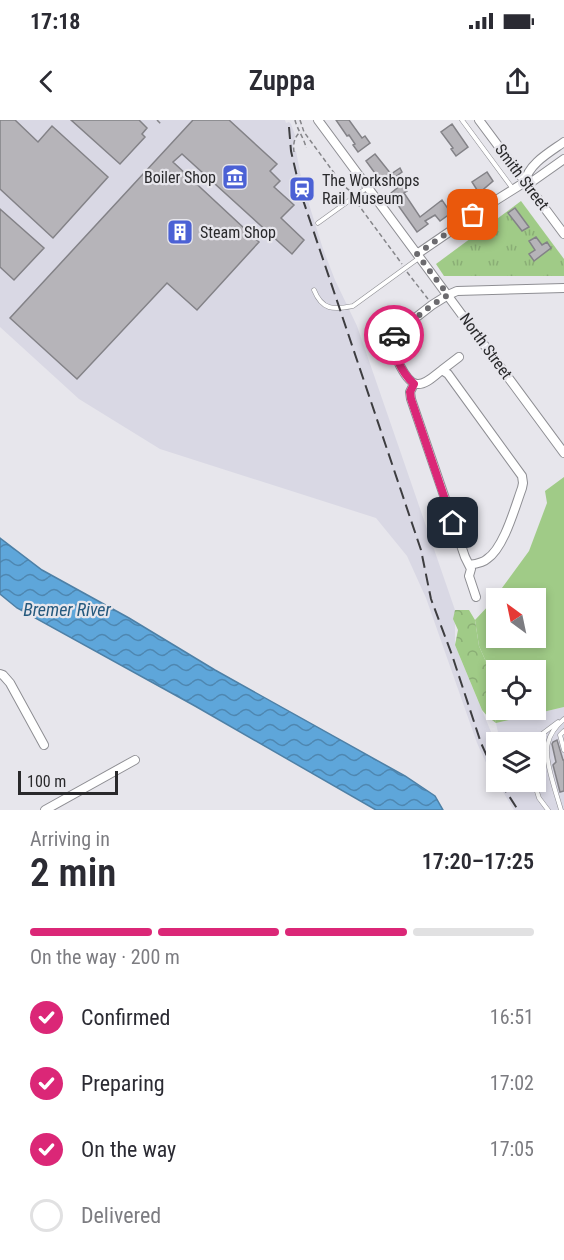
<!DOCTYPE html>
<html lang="en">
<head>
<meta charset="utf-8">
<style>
	:root { --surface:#fff; --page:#f2f2f3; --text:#2b2b33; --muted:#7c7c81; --line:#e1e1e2; --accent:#db2777 }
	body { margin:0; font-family:"Roboto Condensed",sans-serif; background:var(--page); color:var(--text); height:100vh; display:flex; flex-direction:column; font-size:22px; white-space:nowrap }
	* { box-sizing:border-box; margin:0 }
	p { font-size:20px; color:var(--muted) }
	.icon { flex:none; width:33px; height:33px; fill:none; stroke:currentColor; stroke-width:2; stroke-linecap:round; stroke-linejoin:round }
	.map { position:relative; height:690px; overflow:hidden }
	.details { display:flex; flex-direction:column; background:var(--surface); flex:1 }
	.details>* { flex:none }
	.needle { width:39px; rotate:327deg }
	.controls { position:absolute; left:486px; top:468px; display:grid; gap:12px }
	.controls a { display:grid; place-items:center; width:60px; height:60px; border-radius:0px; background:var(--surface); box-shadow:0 3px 9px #0003; font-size:30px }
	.scale { position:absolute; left:18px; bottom:15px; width:100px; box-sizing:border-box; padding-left:6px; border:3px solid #29292b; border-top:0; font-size:16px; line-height:21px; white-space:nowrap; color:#29292b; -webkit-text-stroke:4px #e7e6ec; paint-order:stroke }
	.pin { position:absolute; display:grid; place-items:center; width:51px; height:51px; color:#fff; margin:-26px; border-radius:12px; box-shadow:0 3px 9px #0006 }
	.courier { position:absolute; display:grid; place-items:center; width:60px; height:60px; margin:-30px; border:4px solid #db2777; border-radius:50%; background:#fff; color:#222; box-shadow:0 2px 8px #0007 }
	.overview em { font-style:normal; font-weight:600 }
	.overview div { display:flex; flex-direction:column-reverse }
	.overview { display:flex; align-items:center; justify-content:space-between; height:102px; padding:0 30px }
	h1 { font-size:39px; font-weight:600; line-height:45px }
	.bar { display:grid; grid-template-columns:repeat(4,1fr); gap:9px 6px; align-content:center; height:72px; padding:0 30px }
	.bar i { height:8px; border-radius:4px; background:var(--line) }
	.bar .selected { background:var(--accent) }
	.bar p { grid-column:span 4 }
	ol { padding:0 30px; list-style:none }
	li { display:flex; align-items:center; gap:18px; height:66px }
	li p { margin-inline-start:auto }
	li .icon { padding:6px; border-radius:50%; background:var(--accent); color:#fff; stroke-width:4 }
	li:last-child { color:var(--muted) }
	li i { width:33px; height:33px; border:3px solid var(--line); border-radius:50% }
	.status { display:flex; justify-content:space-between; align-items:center; height:42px; padding:0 30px; background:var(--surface); direction:ltr }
	.status svg { height:16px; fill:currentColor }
	header { display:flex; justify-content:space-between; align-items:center; height:78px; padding:0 30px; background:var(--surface); font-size:27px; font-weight:600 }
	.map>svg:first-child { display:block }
</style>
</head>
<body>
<div class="status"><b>17:18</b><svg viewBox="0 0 49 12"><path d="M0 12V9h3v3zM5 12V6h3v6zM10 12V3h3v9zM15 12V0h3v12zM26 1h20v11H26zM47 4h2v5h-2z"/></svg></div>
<header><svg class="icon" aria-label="back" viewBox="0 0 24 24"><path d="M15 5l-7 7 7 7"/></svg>Zuppa<svg class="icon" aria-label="share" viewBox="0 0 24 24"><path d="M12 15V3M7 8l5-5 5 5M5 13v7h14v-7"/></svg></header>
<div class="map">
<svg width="564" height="690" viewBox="0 0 564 690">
	<defs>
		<pattern id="forest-crowns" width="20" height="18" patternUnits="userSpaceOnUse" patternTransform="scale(1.5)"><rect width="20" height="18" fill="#a0cb87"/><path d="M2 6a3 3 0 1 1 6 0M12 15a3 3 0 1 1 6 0" fill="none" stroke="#8aae75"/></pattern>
		<pattern id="park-tufts" width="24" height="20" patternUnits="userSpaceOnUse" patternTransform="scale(1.5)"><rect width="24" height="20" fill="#a0cb87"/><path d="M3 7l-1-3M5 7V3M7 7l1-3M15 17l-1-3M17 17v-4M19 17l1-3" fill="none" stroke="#8aae75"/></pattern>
		<pattern id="water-waves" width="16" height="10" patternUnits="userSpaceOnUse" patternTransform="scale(1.5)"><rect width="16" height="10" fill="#5ea6da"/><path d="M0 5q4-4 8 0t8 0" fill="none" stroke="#4e87b1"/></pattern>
	</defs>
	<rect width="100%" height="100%" fill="#e7e6ec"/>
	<path fill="#d9d8e4" d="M 0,0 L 285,0 L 286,3 L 289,2 L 291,4 L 295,15 L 293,27 L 293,31 L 296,31 L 302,62 L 323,129 L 335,160 L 357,206 L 455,490 L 455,525 L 496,624 L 496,661 L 488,647 L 477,623 L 426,478 L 407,436 L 376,398 L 160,329 L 79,279 L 0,207 Z
		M 564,587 L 564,690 L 514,690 L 497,662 L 536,662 L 536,622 L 500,622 L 496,603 Z"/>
	<path fill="#a0cb87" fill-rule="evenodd" d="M 564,357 L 564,587 L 496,603 L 487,544 L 479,526 L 475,500 L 491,483 L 529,431 L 547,383 L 545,371 ZM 496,478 L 536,478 L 536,518 L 496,518 ZM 496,550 L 536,550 L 536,590 L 496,590 Z"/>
	<path fill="url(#forest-crowns)" d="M 455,490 L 469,490 L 475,500 L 479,526 L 487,544 L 496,603 L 488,597 L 482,590 L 455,525 L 458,510 L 453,499 Z"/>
	<path fill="url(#park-tufts)" d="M 521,81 L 564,139 L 564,156 L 444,156 L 436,144 Z"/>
	<path fill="url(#water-waves)" stroke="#4e80a6" stroke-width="1.5" d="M 0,418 L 42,450 L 129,498 L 215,550 L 405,656 L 435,676 L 443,690 L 376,690 L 195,586 L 17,488 L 0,474 Z"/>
	<path fill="#b6b4b9" stroke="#838287" stroke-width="1.5" d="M 0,0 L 15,0 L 38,22 L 52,6 L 108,57 L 53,118 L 0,69 Z
		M 71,0 L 139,0 L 147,8 L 142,14 L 145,17 L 120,44 Z
		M 193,0 L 229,0 L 277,44 L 270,51 L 280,61 L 274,67 L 294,85 L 281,98 L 304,120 L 292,134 L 182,34 L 173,42 L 259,122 L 197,190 L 167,163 L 77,259 L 10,198 Z
		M 336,0 L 349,0 L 362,18 L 365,16 L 370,23 L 358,32 L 353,25 L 355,24 L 349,15 L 347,16 Z
		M 452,4 L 468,27 L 456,36 L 451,29 L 453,28 L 441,12 Z
		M 375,34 L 391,54 L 400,48 L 402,52 L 383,66 L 379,60 L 380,60 L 366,41 Z
		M 487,52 L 493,61 L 479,73 L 472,62 Z
		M 401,65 L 402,67 L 404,66 L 407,71 L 404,73 L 420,97 L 442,80 L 451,93 L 440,101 L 435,95 L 425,101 L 428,104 L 417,112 L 390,74 Z
		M 515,88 L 529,107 L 522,111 L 508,93 Z
		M 0,89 L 44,128 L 14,160 L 0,147 Z
		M 536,117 L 542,125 L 547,122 L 551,128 L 534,141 L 529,134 L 535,130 L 529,121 Z
		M 557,620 L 563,640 L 564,640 L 564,671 L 560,672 L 553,645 L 556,642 L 552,624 L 553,622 Z"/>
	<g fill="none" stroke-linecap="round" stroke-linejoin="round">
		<defs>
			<path id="service" d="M 462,0 L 513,69
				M 318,103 L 368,67
				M 314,170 C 322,190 333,190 353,186 L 419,138
				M 564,611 L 560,615 L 564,630
				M 534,622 L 542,614 L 558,602
				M 534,662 L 539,678 L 548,690
				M 561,690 C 557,675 543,637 548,623 C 550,614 557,605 564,599"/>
			<path id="minor" d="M 318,0 L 564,333
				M 479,0 L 564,114
				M 525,62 C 528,44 550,32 564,22
				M 417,134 L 490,84 L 525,62 L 533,61 L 564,39
				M 442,250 L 459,237
				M 414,264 L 410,272 L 411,279 L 465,437 L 469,445 C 475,444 483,443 487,439 C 504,428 515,387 522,368 L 523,363 L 522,356 L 448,254 L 442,250 C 435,255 426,265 417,264 C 406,263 392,232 392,221 C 392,217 393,216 396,213 L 432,185 L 448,175 L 457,171 L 564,168
				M 469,445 L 471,449 L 469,456 L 476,477
				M 0,554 L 3,555 L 10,563 L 44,625
				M 45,690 L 135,640"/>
		</defs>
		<use href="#service" stroke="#8e8e93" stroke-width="5"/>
		<use href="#minor" stroke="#8e8e93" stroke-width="10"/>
		<path stroke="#858589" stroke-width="1.5" stroke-dasharray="4.5 3" stroke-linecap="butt" d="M 157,0 L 161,4
			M 295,0 C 297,9 305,20 306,28
			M 300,0 L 304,12 L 343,65 L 351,72
			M 294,32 C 293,25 294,18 299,13
			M 357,83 L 402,144
			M 407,152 L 428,179"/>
		<use href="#service" stroke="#fff" stroke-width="4"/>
		<use href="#minor" stroke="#fff" stroke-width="8"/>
		<path stroke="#3d3d40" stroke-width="2" stroke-dasharray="12 6" stroke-linecap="butt" d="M 289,7 L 291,31 L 301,74 L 421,430 L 431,479 L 452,535 L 481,623 L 496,656
			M 500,662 L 518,690"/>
	</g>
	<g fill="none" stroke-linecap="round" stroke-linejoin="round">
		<path stroke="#6c6b6f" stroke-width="6" stroke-dasharray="0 10.8" d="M 394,215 L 432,185 L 448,175 L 417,134 L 473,95"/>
		<path stroke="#db2777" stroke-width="8" d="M 394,215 C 389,230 403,254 414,264 L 410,272 L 411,279 L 453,403"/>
	</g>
	<defs>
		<symbol id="museum-square" viewBox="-11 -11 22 22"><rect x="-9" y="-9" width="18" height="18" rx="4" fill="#4b61d5" stroke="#e7e6ec"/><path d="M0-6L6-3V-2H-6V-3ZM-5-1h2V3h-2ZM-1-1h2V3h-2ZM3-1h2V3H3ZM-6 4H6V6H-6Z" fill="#fff"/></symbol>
		<symbol id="station-square" viewBox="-11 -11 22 22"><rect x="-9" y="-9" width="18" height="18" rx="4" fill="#4b61d5" stroke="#e7e6ec"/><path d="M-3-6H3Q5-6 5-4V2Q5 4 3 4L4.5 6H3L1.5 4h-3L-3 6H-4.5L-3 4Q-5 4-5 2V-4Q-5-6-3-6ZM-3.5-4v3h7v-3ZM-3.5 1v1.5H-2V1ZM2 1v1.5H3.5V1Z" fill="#fff"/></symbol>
		<symbol id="building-square" viewBox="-11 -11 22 22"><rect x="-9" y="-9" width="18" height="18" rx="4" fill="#4b61d5" stroke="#e7e6ec"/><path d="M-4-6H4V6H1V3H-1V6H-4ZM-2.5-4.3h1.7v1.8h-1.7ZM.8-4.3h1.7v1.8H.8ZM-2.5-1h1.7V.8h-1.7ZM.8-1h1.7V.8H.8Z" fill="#fff"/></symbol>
	</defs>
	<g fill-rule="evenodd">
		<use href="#museum-square" x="220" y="42" width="30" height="30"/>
		<use href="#station-square" x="287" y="54" width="30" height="30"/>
		<use href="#building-square" x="165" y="97" width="30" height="30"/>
	</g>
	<g text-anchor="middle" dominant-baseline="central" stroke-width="4.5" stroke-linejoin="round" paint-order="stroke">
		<g font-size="16" fill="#29292b" stroke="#e7e6ec" text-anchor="start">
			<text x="216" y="57" text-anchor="end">Boiler Shop</text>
			<text x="322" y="60">The Workshops<tspan x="322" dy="18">Rail Museum</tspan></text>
			<text x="200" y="112">Steam Shop</text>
		</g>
		<g font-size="16" fill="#29292b" stroke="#e7e6ec">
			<text transform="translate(522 57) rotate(53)">Smith Street</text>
			<text transform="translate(486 226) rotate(54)">North Street</text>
		</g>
		<g font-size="18" font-style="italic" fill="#25597d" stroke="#e7e6ec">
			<text x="67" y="489">Bremer River</text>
		</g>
	</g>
</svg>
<div class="controls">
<a><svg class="needle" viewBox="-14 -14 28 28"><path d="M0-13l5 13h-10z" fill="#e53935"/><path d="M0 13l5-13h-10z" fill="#7c7c81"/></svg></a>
<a><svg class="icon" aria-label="locate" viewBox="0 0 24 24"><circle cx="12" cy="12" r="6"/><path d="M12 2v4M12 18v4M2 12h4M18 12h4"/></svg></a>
<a><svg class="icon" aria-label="layers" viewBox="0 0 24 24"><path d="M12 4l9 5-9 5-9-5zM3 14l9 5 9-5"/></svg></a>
</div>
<div class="scale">100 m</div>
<div class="pin" style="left:473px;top:95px;background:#ea580c"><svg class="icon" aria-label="bag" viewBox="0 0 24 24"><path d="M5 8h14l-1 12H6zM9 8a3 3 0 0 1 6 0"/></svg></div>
<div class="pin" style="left:453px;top:403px;background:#1f2937"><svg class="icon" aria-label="home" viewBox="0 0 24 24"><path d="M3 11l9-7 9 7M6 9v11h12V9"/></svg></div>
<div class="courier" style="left:394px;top:215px"><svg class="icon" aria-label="car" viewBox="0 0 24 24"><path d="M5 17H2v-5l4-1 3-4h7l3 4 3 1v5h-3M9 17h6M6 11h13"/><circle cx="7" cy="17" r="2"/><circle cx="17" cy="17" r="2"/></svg></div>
</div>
<section class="details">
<div class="overview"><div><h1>2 min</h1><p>Arriving in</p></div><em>17:20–17:25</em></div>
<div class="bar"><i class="selected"></i><i class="selected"></i><i class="selected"></i><i></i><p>On the way · 200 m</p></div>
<ol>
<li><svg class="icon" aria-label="check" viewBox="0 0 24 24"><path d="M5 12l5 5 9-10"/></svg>Confirmed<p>16:51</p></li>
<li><svg class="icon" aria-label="check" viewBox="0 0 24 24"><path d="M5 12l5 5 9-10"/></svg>Preparing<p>17:02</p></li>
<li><svg class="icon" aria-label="check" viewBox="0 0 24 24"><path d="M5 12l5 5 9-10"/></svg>On the way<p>17:05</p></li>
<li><i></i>Delivered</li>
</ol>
</section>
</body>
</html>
